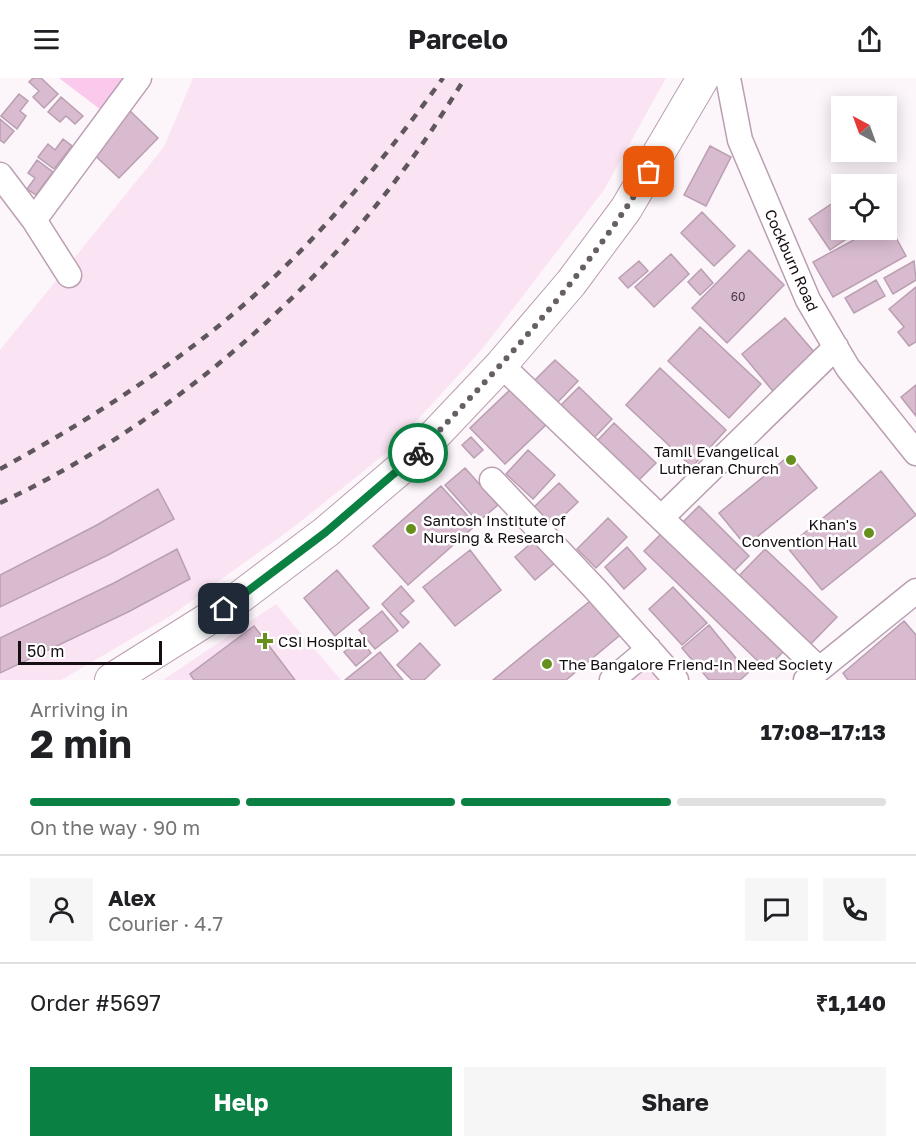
<!DOCTYPE html>
<html lang="en">
<head>
<meta charset="utf-8">
<style>
	:root { --surface:#fff; --page:#f6f6f6; --text:#202124; --muted:#757577; --line:#e0e0e0; --accent:#0b8043 }
	body { margin:0; font-family:"Golos Text",sans-serif; background:var(--page); color:var(--text); height:100vh; display:flex; flex-direction:column; font-size:22px; white-space:nowrap }
	* { box-sizing:border-box; margin:0 }
	p { font-size:20px; color:var(--muted) }
	.icon { flex:none; width:33px; height:33px; fill:none; stroke:currentColor; stroke-width:2; stroke-linecap:round; stroke-linejoin:round }
	.map { position:relative; height:602px; overflow:hidden }
	.panel { display:flex; flex-direction:column; background:var(--surface); flex:1 }
	.panel>* { flex:none }
	.needle { width:39px; rotate:319deg }
	.fabs { position:absolute; left:831px; top:18px; display:grid; gap:12px }
	.fabs a { display:grid; place-items:center; width:66px; height:66px; border-radius:0px; background:var(--surface); box-shadow:0 3px 15px #0003; font-size:30px }
	.scale { position:absolute; left:18px; bottom:15px; width:144px; box-sizing:border-box; padding-left:6px; border:3px solid #160d13; border-top:0; font-size:16px; line-height:21px; white-space:nowrap; color:#160d13; -webkit-text-stroke:4px #fff; paint-order:stroke }
	.pin { position:absolute; display:grid; place-items:center; width:51px; height:51px; color:#fff; margin:-26px; border-radius:12px; box-shadow:0 3px 9px #0006 }
	.courier { position:absolute; display:grid; place-items:center; width:60px; height:60px; margin:-30px; border:4px solid #0b8043; border-radius:50%; background:#fff; color:#222; box-shadow:0 2px 8px #0007 }
	.headline em { font-style:normal; font-weight:700 }
	.headline div { display:flex; flex-direction:column-reverse }
	.headline { display:flex; align-items:center; justify-content:space-between; height:102px; padding:0 30px }
	h1 { font-size:39px; font-weight:700; line-height:45px }
	.bar { display:grid; grid-template-columns:repeat(4,1fr); gap:9px 6px; align-content:center; height:72px; padding:0 30px }
	.bar i { height:8px; border-radius:4px; background:var(--line) }
	.bar .selected { background:var(--accent) }
	.bar p { grid-column:span 4 }
	.line { display:flex; align-items:center; gap:15px; padding:0 30px; border-top:2px solid var(--line) }
	.line div { flex:1 }
	.round { display:grid; place-items:center; flex:none; width:63px; height:63px; border-radius:0px; background:var(--page) }
	.primary-button { display:flex; gap:12px; margin-top:auto; padding:12px 30px }
	.primary-button a { flex:1; height:69px; border-radius:0px; background:var(--accent); color:#fff; font-size:24px; font-weight:700; line-height:69px; text-align:center }
	.primary-button a+a { background:var(--page); color:var(--text) }
	header { display:flex; justify-content:space-between; align-items:center; height:78px; padding:0 30px; background:var(--surface); font-size:27px; font-weight:700 }
	.map>svg:first-child { display:block }
</style>
</head>
<body>
<header><svg class="icon" aria-label="menu" viewBox="0 0 24 24"><path d="M4 6h16M4 12h16M4 18h16"/></svg>Parcelo<svg class="icon" aria-label="share" viewBox="0 0 24 24"><path d="M12 15V3M7 8l5-5 5 5M5 13v7h14v-7"/></svg></header>
<div class="map">
<svg width="916" height="602" viewBox="0 0 916 602">
	<rect width="100%" height="100%" fill="#fcf6fa"/>
	<path fill="#fae4f3" d="M 193,0 L 666,0 L 604,112 L 483,270 L 391,371 L 295,448 L 172,537 L 61,602 L 0,602 L 0,272 L 164,69 Z
		M 276,526 L 341,602 L 163,602 Z
		M 641,580 L 660,602 L 615,602 Z"/>
	<path fill="#fbc9eb" d="M 59,0 L 126,0 L 105,35 Z"/>
	<path fill="#d8bbcf" stroke="#ba9eb1" stroke-width="1.5" d="M 33,0 L 41,0 L 58,16 L 44,30 L 33,19 L 39,13 L 29,4 Z
		M 19,16 L 28,23 L 20,33 L 26,38 L 17,51 L 1,38 Z
		M 61,19 L 83,38 L 75,46 L 66,38 L 60,44 L 48,34 Z
		M 128,31 L 158,60 L 119,100 L 89,72 Z
		M 0,41 L 14,53 L 4,65 L 0,62 Z
		M 63,61 L 72,68 L 54,91 L 38,79 L 48,66 L 55,72 Z
		M 710,68 L 731,79 L 706,128 L 684,117 Z
		M 37,82 L 53,94 L 36,117 L 27,111 L 35,100 L 28,95 Z
		M 842,119 L 842,152 L 860,152 L 830,172 L 809,141 Z
		M 702,134 L 735,168 L 714,188 L 681,155 Z
		M 887,143 L 906,178 L 833,219 L 813,184 L 872,152 L 886,152 Z
		M 749,172 L 784,207 L 727,265 L 692,230 Z
		M 671,176 L 689,196 L 654,229 L 635,209 Z
		M 639,183 L 648,193 L 628,210 L 619,200 Z
		M 914,183 L 916,202 L 893,216 L 884,200 Z
		M 701,191 L 713,205 L 700,217 L 688,204 Z
		M 876,202 L 885,218 L 854,235 L 845,220 Z
		M 916,209 L 916,264 L 909,268 L 898,254 L 904,249 L 889,231 Z
		M 785,240 L 820,281 L 777,318 L 742,276 Z
		M 700,249 L 761,306 L 729,340 L 668,283 Z
		M 555,282 L 578,303 L 556,326 L 533,304 Z
		M 660,290 L 726,352 L 692,389 L 626,327 Z
		M 916,307 L 916,338 L 901,319 Z
		M 513,309 L 548,345 L 505,386 L 470,350 Z
		M 579,309 L 612,341 L 591,363 L 557,331 Z
		M 614,345 L 656,385 L 637,404 L 595,365 Z
		M 471,359 L 483,372 L 474,380 L 462,367 Z
		M 528,372 L 555,397 L 533,421 L 506,396 Z
		M 790,377 L 817,410 L 746,468 L 719,435 Z
		M 465,390 L 498,427 L 478,444 L 445,407 Z
		M 881,393 L 916,437 L 822,512 L 787,469 Z
		M 559,405 L 578,424 L 553,448 L 534,429 Z
		M 441,408 L 476,447 L 408,507 L 373,468 Z
		M 158,411 L 174,441 L 108,477 L 0,529 L 0,497 L 97,447 Z
		M 699,428 L 749,478 L 729,498 L 679,448 Z
		M 608,440 L 627,459 L 596,490 L 577,471 Z
		M 666,451 L 788,569 L 766,591 L 644,473 Z
		M 536,461 L 556,484 L 535,502 L 515,479 Z
		M 627,469 L 646,491 L 624,511 L 605,489 Z
		M 177,471 L 190,501 L 128,534 L 0,595 L 0,560 L 114,505 Z
		M 765,471 L 837,539 L 804,573 L 733,504 Z
		M 470,472 L 501,512 L 455,548 L 423,509 Z
		M 337,492 L 369,530 L 335,558 L 304,520 Z
		M 401,508 L 414,523 L 400,535 L 409,544 L 403,550 L 382,526 Z
		M 673,509 L 707,545 L 682,567 L 649,531 Z
		M 595,519 L 624,554 L 566,602 L 493,602 Z
		M 382,533 L 398,553 L 375,571 L 359,552 Z
		M 904,543 L 916,557 L 916,602 L 848,602 L 843,595 Z
		M 709,547 L 748,595 L 740,602 L 709,602 L 682,570 Z
		M 254,548 L 295,602 L 194,602 L 190,596 Z
		M 360,561 L 371,575 L 356,588 L 344,574 Z
		M 420,565 L 440,587 L 424,602 L 412,602 L 397,587 Z
		M 380,574 L 403,602 L 345,602 Z"/>
	<g fill="none" stroke-linecap="round" stroke-linejoin="round">
		<defs>
			<path id="minor" d="M 728,0 L 740,62 L 808,222 L 848,290 L 916,375
				M 0,97 L 34,142 L 139,0
				M 34,142 L 69,197
				M 501,287 L 819,591
				M 492,402 L 597,513 L 676,602
				M 661,440 L 836,269
				M 612,602 L 649,571
				M 806,602 L 916,513"/>
			<path id="major" d="M 111,602 L 224,531 L 326,454 L 413,380 L 501,287 L 571,205 L 626,131 L 703,0"/>
		</defs>
		<use href="#minor" stroke="#ba9eb1" stroke-width="27"/>
		<use href="#major" stroke="#ba9eb1" stroke-width="34"/>
		<use href="#minor" stroke="#fff" stroke-width="24"/>
		<use href="#major" stroke="#fff" stroke-width="32"/>
		<path stroke="#5f575d" stroke-width="4.5" stroke-dasharray="8 8" stroke-linecap="butt" d="M 0,391 C 77,349 152,302 221,246 C 306,177 379,89 443,0
			M 0,425 C 155,352 300,232 402,94 C 425,64 445,32 465,0"/>
	</g>
	<g fill="none" stroke-linecap="round" stroke-linejoin="round">
		<path stroke="#665f64" stroke-width="6" stroke-dasharray="0 10.8" d="M 418,375 C 502,287 586,198 649,94"/>
		<path stroke="#0b8043" stroke-width="8" d="M 224,531 L 326,454 L 418,375"/>
	</g>
	<g fill="#678f1e" stroke="#fff" stroke-width="2">
		<circle cx="791" cy="382" r="6"/>
		<circle cx="411" cy="451" r="6"/>
		<circle cx="869" cy="455" r="6"/>
		<path d="M262 554h6v6h6v6h-6v6h-6v-6h-6v-6h6z"/>
		<circle cx="547" cy="586" r="6"/>
	</g>
	<g text-anchor="middle" dominant-baseline="central" stroke-width="5" stroke-linejoin="round" paint-order="stroke">
		<g font-size="12" fill="#463842">
			<text x="738" y="218">60</text>
		</g>
		<g font-size="15" fill="#160d13" stroke="#fff">
			<text transform="translate(792 182) rotate(66)">Cockburn Road</text>
		</g>
		<g font-size="15" fill="#160d13" stroke="#fff" text-anchor="start">
			<text x="779" y="373" text-anchor="end">Tamil Evangelical<tspan x="779" dy="17">Lutheran Church</tspan></text>
			<text x="423" y="442">Santosh Institute of<tspan x="423" dy="17">Nursing &amp; Research</tspan></text>
			<text x="857" y="446" text-anchor="end">Khan's<tspan x="857" dy="17">Convention Hall</tspan></text>
			<text x="278" y="563">CSI Hospital</text>
			<text x="559" y="586">The Bangalore Friend-In Need Society</text>
		</g>
	</g>
</svg>
<div class="fabs">
<a><svg class="needle" viewBox="-14 -14 28 28"><path d="M0-13l5 13h-10z" fill="#e53935"/><path d="M0 13l5-13h-10z" fill="#757577"/></svg></a>
<a><svg class="icon" aria-label="locate" viewBox="0 0 24 24"><circle cx="12" cy="12" r="6"/><path d="M12 2v4M12 18v4M2 12h4M18 12h4"/></svg></a>
</div>
<div class="scale">50 m</div>
<div class="pin" style="left:649px;top:94px;background:#ea580c"><svg class="icon" aria-label="bag" viewBox="0 0 24 24"><path d="M5 8h14l-1 12H6zM9 8a3 3 0 0 1 6 0"/></svg></div>
<div class="pin" style="left:224px;top:531px;background:#1f2937"><svg class="icon" aria-label="home" viewBox="0 0 24 24"><path d="M3 11l9-7 9 7M6 9v11h12V9"/></svg></div>
<div class="courier" style="left:418px;top:375px"><svg class="icon" aria-label="bike" viewBox="0 0 24 24"><circle cx="6" cy="16" r="4"/><circle cx="18" cy="16" r="4"/><path d="M6 16l4-8h5l3 8M10 8l3 8H6M13 5h3"/></svg></div>
</div>
<section class="panel">
<div class="headline"><div><h1>2 min</h1><p>Arriving in</p></div><em>17:08–17:13</em></div>
<div class="bar"><i class="selected"></i><i class="selected"></i><i class="selected"></i><i></i><p>On the way · 90 m</p></div>
<div class="line" style="height:108px"><a class="round"><svg class="icon" aria-label="person" viewBox="0 0 24 24"><circle cx="12" cy="8" r="4"/><path d="M4 21q1-7 8-7t8 7"/></svg></a><div><b>Alex</b><p>Courier · 4.7</p></div><a class="round"><svg class="icon" aria-label="chat" viewBox="0 0 24 24"><path d="M4 5h16v11H9l-5 4z"/></svg></a><a class="round"><svg class="icon" aria-label="phone" viewBox="0 0 24 24"><path d="M5 4h4l2 5-3 2q2 4 5 5l2-3 5 2v4C11 20 4 13 5 4z"/></svg></a></div>
<div class="line" style="height:78px"><div>Order #5697</div><b>₹1,140</b></div>
<div class="primary-button"><a>Help</a><a>Share</a></div>
</section>
</body>
</html>
